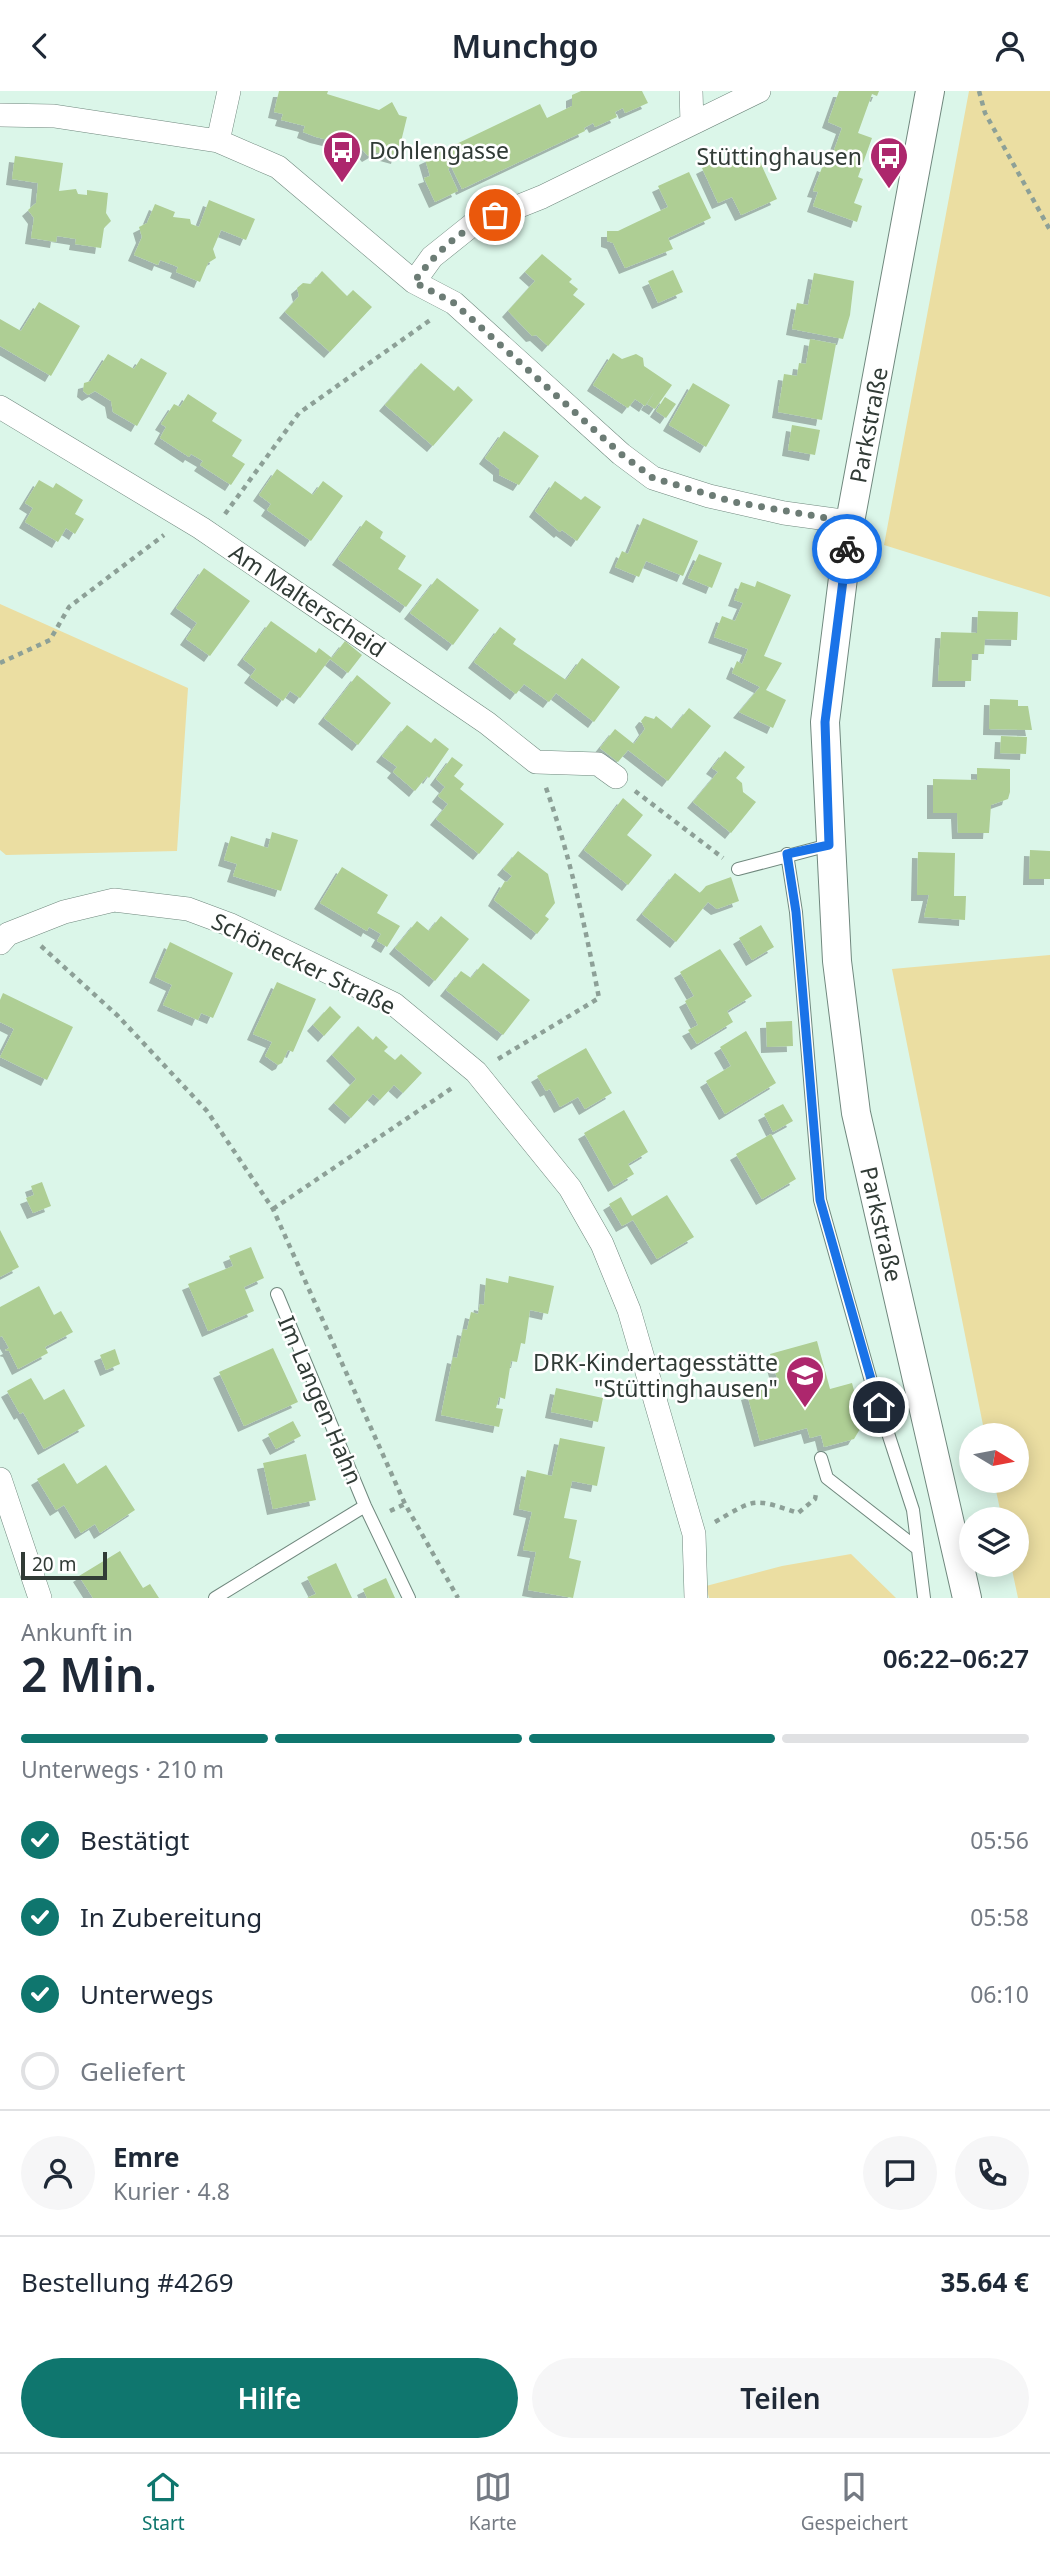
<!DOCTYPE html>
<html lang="de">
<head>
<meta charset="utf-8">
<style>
	:root { --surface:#fff; --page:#f6f6f7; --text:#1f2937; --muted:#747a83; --line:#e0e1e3; --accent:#0f766e }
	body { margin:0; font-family:"Noto Sans",sans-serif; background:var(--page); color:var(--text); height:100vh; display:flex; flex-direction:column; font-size:26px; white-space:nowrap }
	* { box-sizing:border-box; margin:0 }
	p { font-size:23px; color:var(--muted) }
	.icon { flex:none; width:38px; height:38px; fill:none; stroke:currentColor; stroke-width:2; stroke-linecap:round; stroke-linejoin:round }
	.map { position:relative; height:1507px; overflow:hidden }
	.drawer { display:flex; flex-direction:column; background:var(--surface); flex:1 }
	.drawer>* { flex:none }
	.needle { width:46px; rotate:100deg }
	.buttons { position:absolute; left:959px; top:1332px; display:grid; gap:14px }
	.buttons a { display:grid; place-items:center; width:70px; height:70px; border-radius:50%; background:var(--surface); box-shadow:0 4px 18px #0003; font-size:35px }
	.scale { position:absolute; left:21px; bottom:18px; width:86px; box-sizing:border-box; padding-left:7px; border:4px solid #313b36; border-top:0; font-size:19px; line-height:24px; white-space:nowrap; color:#313b36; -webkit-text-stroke:5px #fff; paint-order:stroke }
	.pin { position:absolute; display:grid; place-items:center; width:60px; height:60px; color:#fff; margin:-30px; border:4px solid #fff; border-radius:50%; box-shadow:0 2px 7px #0007 }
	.courier { position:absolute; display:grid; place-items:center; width:70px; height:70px; margin:-35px; border:5px solid #1a73e8; border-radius:50%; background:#fff; color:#222; box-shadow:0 2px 9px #0007 }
	.headline em { font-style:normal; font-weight:600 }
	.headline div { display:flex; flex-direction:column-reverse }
	.headline { display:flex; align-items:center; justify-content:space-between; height:119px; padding:0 21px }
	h1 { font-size:46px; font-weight:600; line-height:52px }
	.bar { display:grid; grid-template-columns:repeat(4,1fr); gap:10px 7px; align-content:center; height:84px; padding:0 21px }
	.bar i { height:9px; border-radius:5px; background:var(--line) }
	.bar .selected { background:var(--accent) }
	.bar p { grid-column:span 4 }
	.line { display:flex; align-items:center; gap:18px; padding:0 21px; border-top:2px solid var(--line) }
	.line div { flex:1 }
	.round { display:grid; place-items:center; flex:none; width:74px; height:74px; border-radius:37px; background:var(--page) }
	ol { padding:0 21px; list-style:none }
	li { display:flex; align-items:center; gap:21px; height:77px }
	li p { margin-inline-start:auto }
	li .icon { padding:7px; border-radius:50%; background:var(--accent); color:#fff; stroke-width:4 }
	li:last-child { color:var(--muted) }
	li i { width:38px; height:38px; border:4px solid var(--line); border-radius:50% }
	.button { display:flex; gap:14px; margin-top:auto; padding:14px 21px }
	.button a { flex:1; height:80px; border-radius:42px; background:var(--accent); color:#fff; font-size:28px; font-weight:600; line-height:80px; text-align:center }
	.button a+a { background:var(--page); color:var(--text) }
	header { display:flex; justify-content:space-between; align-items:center; height:91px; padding:0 21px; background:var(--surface); font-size:32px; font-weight:600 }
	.tabs { display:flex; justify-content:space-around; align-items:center; height:98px; border-top:2px solid var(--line); background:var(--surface); font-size:19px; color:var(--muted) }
	.tabs a { display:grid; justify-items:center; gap:4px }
	.tabs .selected { color:var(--accent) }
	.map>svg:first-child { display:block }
</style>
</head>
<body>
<header><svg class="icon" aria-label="back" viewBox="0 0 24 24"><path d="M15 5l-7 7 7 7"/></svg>Munchgo<svg class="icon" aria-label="person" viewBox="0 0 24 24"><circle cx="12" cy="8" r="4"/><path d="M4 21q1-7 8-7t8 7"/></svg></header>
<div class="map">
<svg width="1050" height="1507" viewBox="0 0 1050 1507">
	<defs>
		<filter id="shadow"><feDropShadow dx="-6" dy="6" stdDeviation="0" flood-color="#0004"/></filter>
	</defs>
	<rect width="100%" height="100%" fill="#dbf6e9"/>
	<path fill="#ebdea2" d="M 969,0 L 1050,0 L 1050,506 L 884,454 Z
		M 0,513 L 188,597 L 177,760 L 6,764 L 0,759 Z
		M 1050,864 L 1050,1507 L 1018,1507 L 1011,1474 L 1017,1474 L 1017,1428 L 1002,1428 L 994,1390 L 1017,1390 L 1017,1344 L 985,1344 L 892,878 Z
		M 851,1463 L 896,1507 L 709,1507 L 706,1495 L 782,1475 Z"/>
	<path fill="#aece94" filter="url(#shadow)" d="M 279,0 L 328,0 L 327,3 L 379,19 L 392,11 L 399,24 L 407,26 L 397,67 L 375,61 L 368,65 L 361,57 L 316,46 L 303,41 L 305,35 L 281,29 L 283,23 L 274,21 Z
		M 581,0 L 642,0 L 648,12 L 625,22 L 623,17 L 615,21 L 617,26 L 595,36 L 593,32 L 584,37 L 585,40 L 462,98 L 451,75 L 448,78 L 458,100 L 435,111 L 424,87 L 430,85 L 425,68 L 540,13 L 547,27 L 572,15 L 572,4 Z
		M 839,0 L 879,0 L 877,5 L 872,3 L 858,42 L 872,47 L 858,86 L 863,88 L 854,112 L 862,115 L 857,131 L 813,115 L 818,101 L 813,100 L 823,74 L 828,76 L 842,37 L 828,31 Z
		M 756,62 L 777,108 L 741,124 L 732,106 L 718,112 L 702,77 L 722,67 L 726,75 Z
		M 15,65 L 63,72 L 59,100 L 76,98 L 78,103 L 87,104 L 87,99 L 108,102 L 106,122 L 111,130 L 104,137 L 101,157 L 75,153 L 76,148 L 57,145 L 56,151 L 31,147 L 34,127 L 28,119 L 36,112 L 38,92 L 12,88 Z
		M 689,81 L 711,127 L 668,147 L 673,158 L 625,177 L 613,152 L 607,150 L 607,140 L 618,140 L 668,116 L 658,95 Z
		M 209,109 L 255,128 L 246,149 L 221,139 L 213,158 L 216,167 L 208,172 L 200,191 L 176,181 L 178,176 L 160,169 L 158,174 L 134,164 L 142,146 L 139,136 L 147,132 L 155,113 L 175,121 L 173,126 L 190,128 L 191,133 L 199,136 Z
		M 542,163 L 572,188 L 569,191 L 578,198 L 573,204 L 585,213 L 548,255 L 536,244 L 532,245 L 508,220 L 535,190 L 525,181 Z
		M 673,179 L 683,201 L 658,212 L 648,190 Z
		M 322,180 L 347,205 L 353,199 L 372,216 L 330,261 L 285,221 L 299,205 L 297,197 L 303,192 L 311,193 Z
		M 814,182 L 854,190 L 850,224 L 843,248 L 792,238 L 797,212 L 808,214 Z
		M 39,211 L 80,235 L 51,285 L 0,255 L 0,228 L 21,240 Z
		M 810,248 L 836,253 L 822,329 L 778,321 L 784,283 L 797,285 L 799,272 L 806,273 Z
		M 613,262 L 622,268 L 636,263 L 643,267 L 644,275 L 672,294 L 655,318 L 647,313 L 655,300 L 645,315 L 635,308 L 628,317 L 593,294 Z
		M 108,263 L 134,278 L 141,267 L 167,282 L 137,335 L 113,321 L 111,310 L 95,300 L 88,304 L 83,300 L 84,292 L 91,290 Z
		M 421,272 L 454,300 L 458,295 L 473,309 L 433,355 L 385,314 Z
		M 693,292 L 730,314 L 706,356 L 669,334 Z
		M 188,303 L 217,322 L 212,330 L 242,349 L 232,365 L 245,373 L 231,394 L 200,374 L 203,370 L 191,363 L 189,366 L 160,347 L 166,336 L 161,333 L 174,313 L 180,316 Z
		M 665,306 L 676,313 L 666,327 L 656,320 Z
		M 792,334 L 820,339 L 815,364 L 788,359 Z
		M 504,340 L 539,365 L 519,394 L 499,384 L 499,378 L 485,367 Z
		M 277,378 L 313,404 L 323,390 L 343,405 L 311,450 L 267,419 L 271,413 L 259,404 Z
		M 39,389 L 53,397 L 56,392 L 83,409 L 75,423 L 84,428 L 75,443 L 66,437 L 58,451 L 25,431 L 33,417 L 25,412 Z
		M 555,390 L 581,409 L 585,405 L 601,416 L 577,450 L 562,439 L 560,441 L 535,420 Z
		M 643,427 L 698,450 L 683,485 L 646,470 L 639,486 L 615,476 L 622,460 L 628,463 Z
		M 366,429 L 383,441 L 380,447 L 406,465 L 398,478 L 422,494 L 406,516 L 338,468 Z
		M 699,463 L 722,472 L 712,497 L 688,487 Z
		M 204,477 L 250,510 L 210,565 L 186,548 L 197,532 L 176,517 Z
		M 437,487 L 479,519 L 453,554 L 410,522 Z
		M 757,490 L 791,504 L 764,565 L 782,572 L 766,599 L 786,609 L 773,637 L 739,621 L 760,596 L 732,582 L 737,570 L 742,573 L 748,558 L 714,546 L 722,525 L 735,530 L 743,512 L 734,509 L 741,491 L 755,496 Z
		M 978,520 L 1018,521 L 1017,549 L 985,548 L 984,563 L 972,563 L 971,590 L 938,590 L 941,541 L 977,542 Z
		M 271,530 L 316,562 L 319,557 L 332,567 L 345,550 L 362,564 L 348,582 L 330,568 L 300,607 L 290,600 L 283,610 L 250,586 L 256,578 L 243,568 Z
		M 500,536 L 516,548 L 513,553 L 566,589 L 582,567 L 620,596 L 594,631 L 556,602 L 549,611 L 524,593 L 516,603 L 474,571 Z
		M 357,584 L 391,612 L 358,654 L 324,627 Z
		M 990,608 L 1018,609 L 1018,615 L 1028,615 L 1032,639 L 989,638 Z
		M 689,617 L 711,635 L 668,690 L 628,659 L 618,671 L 600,657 L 615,638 L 634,653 L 645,638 L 641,630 L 645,625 L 654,628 L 656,625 L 672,638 Z
		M 407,634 L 431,652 L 435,647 L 449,658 L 429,687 L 427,685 L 415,700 L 393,681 L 397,676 L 382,665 Z
		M 1001,645 L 1027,646 L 1026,663 L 1000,662 Z
		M 725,660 L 745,676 L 736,687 L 742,692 L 743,701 L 756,711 L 731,742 L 693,711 L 718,681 L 712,677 Z
		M 452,666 L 463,674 L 454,685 L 464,693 L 460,698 L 504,733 L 479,763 L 436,728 L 448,713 L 438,705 L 445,696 L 436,688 Z
		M 977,677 L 1010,678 L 1010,701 L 1008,708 L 991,714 L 989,742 L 958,742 L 957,722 L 933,722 L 933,688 L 977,689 Z
		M 623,707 L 643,724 L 627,744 L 652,764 L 628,794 L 584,759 Z
		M 272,741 L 298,749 L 281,800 L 233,785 L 237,773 L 224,769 L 231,745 L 268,757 Z
		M 1030,759 L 1050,760 L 1050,788 L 1029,788 Z
		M 518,760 L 548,783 L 555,812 L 545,825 L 549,828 L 537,843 L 494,809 L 505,790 L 507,791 L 512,785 L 503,778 Z
		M 918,761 L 955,762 L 954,805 L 966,805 L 965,829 L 924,826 L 929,804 L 917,804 Z
		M 342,776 L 388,804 L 377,822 L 400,835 L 387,856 L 377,850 L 381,843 L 369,836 L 367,840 L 320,812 Z
		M 675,782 L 700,802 L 706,795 L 731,786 L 739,810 L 717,818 L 708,811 L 676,851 L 642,823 Z
		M 441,825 L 469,848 L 435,890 L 395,857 L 417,830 L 429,840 Z
		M 761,834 L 774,856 L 752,869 L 739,847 Z
		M 170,851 L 233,882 L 213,927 L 201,922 L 198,929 L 163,914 L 172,894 L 155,886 Z
		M 720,858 L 752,905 L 727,920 L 733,931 L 697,953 L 688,939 L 698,934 L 685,910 L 694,905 L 680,881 Z
		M 483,872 L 530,909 L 503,944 L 446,899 L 461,880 L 471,887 Z
		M 277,891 L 316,908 L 293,961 L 288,959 L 282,972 L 278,974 L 265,965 L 272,951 L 253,943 Z
		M 3,902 L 73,936 L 47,989 L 0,966 L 14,938 L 0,931 L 0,909 Z
		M 330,915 L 341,926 L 324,945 L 313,934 Z
		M 792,930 L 793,955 L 767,956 L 766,931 Z
		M 358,935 L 373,949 L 376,945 L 388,956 L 384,960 L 395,969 L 401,963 L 422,982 L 403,1002 L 394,994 L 380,1009 L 373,1003 L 351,1027 L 334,1012 L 356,988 L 332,964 Z
		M 746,940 L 776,992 L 725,1023 L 706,990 L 731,975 L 720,956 Z
		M 586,957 L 612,1002 L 585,1018 L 578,1006 L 560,1016 L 550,998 L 546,1000 L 537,985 Z
		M 783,1013 L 793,1030 L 773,1041 L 764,1023 Z
		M 624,1019 L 648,1061 L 628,1073 L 634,1083 L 614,1095 L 584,1042 Z
		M 771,1043 L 796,1088 L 762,1108 L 736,1063 Z
		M 42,1091 L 51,1115 L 33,1122 L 26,1107 L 34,1104 L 31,1095 Z
		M 667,1104 L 694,1146 L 657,1168 L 633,1129 L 622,1135 L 609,1113 L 621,1106 L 632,1125 Z
		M 0,1139 L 19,1176 L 0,1186 Z
		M 251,1156 L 264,1187 L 244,1196 L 254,1220 L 208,1240 L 188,1193 L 233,1175 L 229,1165 Z
		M 509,1185 L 554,1195 L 548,1223 L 530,1219 L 525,1253 L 521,1252 L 517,1271 L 511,1270 L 505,1308 L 499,1306 L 496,1317 L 503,1318 L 499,1336 L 441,1324 L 453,1266 L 457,1267 L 463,1238 L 467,1239 L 471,1221 L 478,1223 L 480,1213 L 484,1214 L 486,1187 L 508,1192 Z
		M 39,1195 L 54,1224 L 61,1220 L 73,1241 L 45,1256 L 48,1262 L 18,1278 L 9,1260 L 5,1259 L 9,1257 L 2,1245 L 0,1246 L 0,1216 Z
		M 817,1250 L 830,1298 L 852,1292 L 863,1333 L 854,1348 L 824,1356 L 821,1344 L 810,1347 L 807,1337 L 760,1350 L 747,1303 L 779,1294 L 770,1263 Z
		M 273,1257 L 298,1311 L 244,1335 L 219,1281 Z
		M 115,1258 L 120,1273 L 106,1279 L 100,1264 Z
		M 31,1287 L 44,1309 L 64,1298 L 85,1335 L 44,1358 L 23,1321 L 20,1323 L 7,1300 Z
		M 556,1297 L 603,1307 L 598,1331 L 551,1321 Z
		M 293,1330 L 301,1345 L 276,1358 L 268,1343 Z
		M 560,1347 L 605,1356 L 597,1395 L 572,1390 L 564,1427 L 577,1429 L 569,1467 L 581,1470 L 573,1507 L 528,1499 L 536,1461 L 523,1459 L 532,1421 L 519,1418 L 527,1379 L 552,1385 Z
		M 306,1363 L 316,1409 L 273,1418 L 263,1372 Z
		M 64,1372 L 77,1393 L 106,1374 L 135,1419 L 100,1442 L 95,1433 L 81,1442 L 64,1414 L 56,1419 L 37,1388 Z
		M 120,1460 L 143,1497 L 150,1493 L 159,1507 L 93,1507 L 79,1485 Z
		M 336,1472 L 352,1507 L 307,1507 L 316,1503 L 307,1486 Z
		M 386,1487 L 395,1507 L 367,1507 L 363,1498 Z"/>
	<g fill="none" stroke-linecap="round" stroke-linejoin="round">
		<defs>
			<path id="service" d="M 787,763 L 796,821 L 820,1109 L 871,1290 L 913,1419 L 924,1507
				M 738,778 L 829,754
				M 277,1203 L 365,1415 L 409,1507
				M 821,1367 L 827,1387 L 918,1458
				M 215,1507 L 365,1415"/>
			<path id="minor" d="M 691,0 L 692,32
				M 0,24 L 54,25 L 218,50 L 278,76 L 414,191 L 454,212 L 621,363 L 653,387 L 709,405 L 784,422 L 850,431
				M 218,50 L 229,0
				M 414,191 L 432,166 L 472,134 L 542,106 L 759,0
				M 0,316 L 201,437 L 487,632 L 536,671 L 598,673 L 616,686
				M 0,852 L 8,843 L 64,821 L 114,809 L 188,818 L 231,834 L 394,913 L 476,981 L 570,1097 L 602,1153 L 629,1219 L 694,1443 L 696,1507
				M 0,1388 L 40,1507"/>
			<path id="tertiary" d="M 930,0 L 850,431 L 825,631 L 837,870 L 856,1022 L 967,1507"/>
		</defs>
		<use href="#service" stroke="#70887e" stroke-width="14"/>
		<use href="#minor" stroke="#70887e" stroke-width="24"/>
		<use href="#tertiary" stroke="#70887e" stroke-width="30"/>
		<path stroke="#8da097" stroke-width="4.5" stroke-dasharray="5 5" stroke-linecap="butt" d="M 979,0 L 985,22 L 1050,139
			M 225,423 L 299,322 L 433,227
			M 0,572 L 50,549 L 69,516 L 164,444
			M 635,700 L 723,767
			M 41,855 L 118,925 L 207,1020 L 273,1118 L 405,1413 L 458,1507
			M 498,968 L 599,907 C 585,835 570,764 545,694
			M 273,1118 L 455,995
			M 390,1420 L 405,1413
			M 715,1431 C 756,1407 753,1407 798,1422 L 815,1408 L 816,1403"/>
		<use href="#service" stroke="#fff" stroke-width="12"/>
		<use href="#minor" stroke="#fff" stroke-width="23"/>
		<use href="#tertiary" stroke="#fff" stroke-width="28"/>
	</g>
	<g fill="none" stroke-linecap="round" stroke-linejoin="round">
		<path stroke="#6c7c75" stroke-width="7" stroke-dasharray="0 12.6" d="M 495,124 C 461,138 436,161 414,191 L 454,212 L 621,363 L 653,387 L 734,411 L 850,431 L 847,458"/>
		<path stroke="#1a73e8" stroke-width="9" d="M 847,458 L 825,631 L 829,754 L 787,763 L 796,821 L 820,1109 L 879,1316"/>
	</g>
	<defs>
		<symbol id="bus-pin" viewBox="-11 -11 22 30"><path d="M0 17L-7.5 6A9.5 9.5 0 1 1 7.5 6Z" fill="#ad276d" stroke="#fff"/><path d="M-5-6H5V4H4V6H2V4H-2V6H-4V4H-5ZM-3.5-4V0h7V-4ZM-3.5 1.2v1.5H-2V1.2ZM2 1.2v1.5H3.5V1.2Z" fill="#fff"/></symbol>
		<symbol id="school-pin" viewBox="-11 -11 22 30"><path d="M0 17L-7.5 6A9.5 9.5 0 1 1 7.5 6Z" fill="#ad276d" stroke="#fff"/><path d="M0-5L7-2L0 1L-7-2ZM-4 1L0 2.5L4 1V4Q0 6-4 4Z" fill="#fff"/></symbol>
	</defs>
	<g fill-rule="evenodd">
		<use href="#bus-pin" x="320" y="37" width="44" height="60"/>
		<use href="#bus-pin" x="867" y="43" width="44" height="60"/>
		<use href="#school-pin" x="783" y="1262" width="44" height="60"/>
	</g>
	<g text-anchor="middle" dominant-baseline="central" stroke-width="5" stroke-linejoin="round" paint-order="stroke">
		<g font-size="23" fill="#313b36" stroke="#fff" text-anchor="end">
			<text x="369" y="59" text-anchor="start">Dohlengasse</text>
			<text x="862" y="65">Stüttinghausen</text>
			<text x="778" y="1271">DRK-Kindertagesstätte<tspan x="778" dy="26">"Stüttinghausen"</tspan></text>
		</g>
		<g font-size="23" fill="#313b36" stroke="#fff">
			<text transform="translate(868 334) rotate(-79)">Parkstraße</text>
			<text transform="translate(308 509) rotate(34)">Am Malterscheid</text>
			<text transform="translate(304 872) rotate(26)">Schönecker Straße</text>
			<text transform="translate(882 1133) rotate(77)">Parkstraße</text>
			<text transform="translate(321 1309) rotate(67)">Im Langen Hahn</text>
		</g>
	</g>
</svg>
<div class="buttons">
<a><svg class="needle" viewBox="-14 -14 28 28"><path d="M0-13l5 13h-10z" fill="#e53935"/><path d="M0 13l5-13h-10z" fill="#747a83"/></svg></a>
<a><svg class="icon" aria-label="layers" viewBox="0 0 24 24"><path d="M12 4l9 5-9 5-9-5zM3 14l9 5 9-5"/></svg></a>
</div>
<div class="scale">20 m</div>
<div class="pin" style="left:495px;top:124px;background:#ea580c"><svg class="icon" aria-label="bag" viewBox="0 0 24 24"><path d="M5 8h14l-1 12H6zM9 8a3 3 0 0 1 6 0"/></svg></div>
<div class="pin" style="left:879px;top:1316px;background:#1f2937"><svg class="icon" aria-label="home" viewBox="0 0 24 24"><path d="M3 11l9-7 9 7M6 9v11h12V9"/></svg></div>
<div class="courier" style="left:847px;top:458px"><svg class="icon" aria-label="bike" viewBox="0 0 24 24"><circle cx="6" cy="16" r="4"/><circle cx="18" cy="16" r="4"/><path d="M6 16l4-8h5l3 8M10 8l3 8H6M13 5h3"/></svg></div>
</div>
<section class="drawer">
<div class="headline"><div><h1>2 Min.</h1><p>Ankunft in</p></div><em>06:22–06:27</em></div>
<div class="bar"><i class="selected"></i><i class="selected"></i><i class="selected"></i><i></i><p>Unterwegs · 210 m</p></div>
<ol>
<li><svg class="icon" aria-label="check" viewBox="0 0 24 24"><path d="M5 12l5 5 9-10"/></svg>Bestätigt<p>05:56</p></li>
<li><svg class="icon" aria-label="check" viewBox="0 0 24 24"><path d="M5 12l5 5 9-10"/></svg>In Zubereitung<p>05:58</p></li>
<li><svg class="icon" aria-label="check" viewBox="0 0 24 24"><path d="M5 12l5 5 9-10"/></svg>Unterwegs<p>06:10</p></li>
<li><i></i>Geliefert</li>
</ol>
<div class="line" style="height:126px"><a class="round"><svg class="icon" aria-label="person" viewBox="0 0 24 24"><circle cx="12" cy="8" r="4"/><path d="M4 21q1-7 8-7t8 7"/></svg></a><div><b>Emre</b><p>Kurier · 4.8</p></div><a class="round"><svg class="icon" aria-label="chat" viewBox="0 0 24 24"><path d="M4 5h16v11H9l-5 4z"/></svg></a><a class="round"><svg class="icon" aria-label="phone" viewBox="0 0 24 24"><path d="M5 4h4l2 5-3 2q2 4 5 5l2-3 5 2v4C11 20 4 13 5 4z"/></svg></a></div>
<div class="line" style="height:91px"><div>Bestellung #4269</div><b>35.64 €</b></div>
<div class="button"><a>Hilfe</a><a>Teilen</a></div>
</section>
<nav class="tabs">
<a class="selected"><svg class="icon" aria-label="home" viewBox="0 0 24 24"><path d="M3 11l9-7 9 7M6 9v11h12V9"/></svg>Start</a>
<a><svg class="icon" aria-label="map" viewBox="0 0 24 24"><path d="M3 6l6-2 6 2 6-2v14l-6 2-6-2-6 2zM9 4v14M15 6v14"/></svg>Karte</a>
<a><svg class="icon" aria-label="saved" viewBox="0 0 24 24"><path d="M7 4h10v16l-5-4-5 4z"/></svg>Gespeichert</a>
</nav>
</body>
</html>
